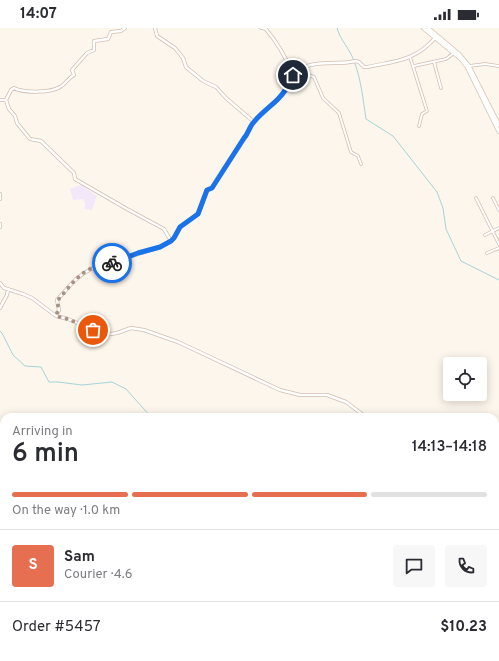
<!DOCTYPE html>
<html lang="en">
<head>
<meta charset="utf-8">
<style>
	:root { --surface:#fff; --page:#f7f7f7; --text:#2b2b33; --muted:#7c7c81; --line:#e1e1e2; --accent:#e76f51 }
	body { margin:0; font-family:Overpass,sans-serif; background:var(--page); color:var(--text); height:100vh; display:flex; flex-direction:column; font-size:15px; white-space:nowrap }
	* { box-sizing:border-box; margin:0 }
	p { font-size:13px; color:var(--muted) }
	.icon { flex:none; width:22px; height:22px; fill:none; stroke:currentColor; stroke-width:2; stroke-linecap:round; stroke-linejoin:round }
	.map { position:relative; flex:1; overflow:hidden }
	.panel { position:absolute; left:0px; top:385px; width:499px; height:248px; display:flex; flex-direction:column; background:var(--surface); border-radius:12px 12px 0 0; box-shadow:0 2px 10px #0003 }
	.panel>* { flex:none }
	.tools { position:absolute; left:443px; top:329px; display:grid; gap:8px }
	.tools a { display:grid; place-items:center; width:44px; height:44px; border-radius:4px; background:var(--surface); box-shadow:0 2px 10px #0003; font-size:20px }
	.pin { position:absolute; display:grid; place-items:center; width:34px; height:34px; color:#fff; margin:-17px; border:2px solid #fff; border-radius:50%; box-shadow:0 1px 4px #0007 }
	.courier { position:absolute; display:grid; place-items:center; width:40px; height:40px; margin:-20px; border:3px solid #1a73e8; border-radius:50%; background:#fff; color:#222; box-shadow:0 1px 5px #0007 }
	.head em { font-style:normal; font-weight:600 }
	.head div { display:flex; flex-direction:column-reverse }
	.head { display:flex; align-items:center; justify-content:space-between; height:68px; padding:0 12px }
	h1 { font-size:26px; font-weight:600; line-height:30px }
	.bar { display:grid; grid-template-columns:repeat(4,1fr); gap:6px 4px; align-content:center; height:48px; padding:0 12px }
	.bar i { height:5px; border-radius:3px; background:var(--line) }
	.bar .current { background:var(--accent) }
	.bar p { grid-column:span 4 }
	.line { display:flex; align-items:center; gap:10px; padding:0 12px; border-top:1px solid var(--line) }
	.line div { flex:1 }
	.round { display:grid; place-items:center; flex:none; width:42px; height:42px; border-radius:4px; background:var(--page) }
	.status { display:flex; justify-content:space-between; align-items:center; height:28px; padding:0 20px; background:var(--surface); direction:ltr }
	.status svg { height:11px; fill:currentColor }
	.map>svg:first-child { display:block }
</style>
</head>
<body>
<div class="status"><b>14:07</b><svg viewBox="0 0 49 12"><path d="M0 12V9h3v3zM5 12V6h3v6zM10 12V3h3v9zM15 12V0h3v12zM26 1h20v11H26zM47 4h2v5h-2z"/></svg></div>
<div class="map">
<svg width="499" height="633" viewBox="0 0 499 633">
	<rect width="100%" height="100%" fill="#fdf6ec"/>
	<path fill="#f3e8fa" d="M 81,157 L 97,168 L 92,182 L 85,181 L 85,175 L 83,171 L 73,172 L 70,161 Z"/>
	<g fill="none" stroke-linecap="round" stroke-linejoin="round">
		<path stroke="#a5d3da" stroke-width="1" d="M 337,0 C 340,12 350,21 354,33 C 361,51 363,71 366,91 L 393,108 L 437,164 L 443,180 L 446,201 L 461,233 L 499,252
			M 0,303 L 2,305 L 13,327 L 25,338 L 41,339 L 49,354 L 58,354 L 82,357 L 112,354 L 126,361 L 151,389
			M 449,629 L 454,633"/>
		<defs>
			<path id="minor" d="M 261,0 L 266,1
				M 410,29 L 427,83 L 422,86 L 419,98
				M 434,34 L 441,60
				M 414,38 L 446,31 L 454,25
				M 469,38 L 485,36 L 499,38
				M 299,44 L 314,49 L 323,70 L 339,85 L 351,124 L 358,128 L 361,136
				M 476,170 L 499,216
				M 493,170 L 499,182
				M 485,207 L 499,200
				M 487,225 L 499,220"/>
			<path id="tertiary" d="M 155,0 L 157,8 L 175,20 L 183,30 L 186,39 L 203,53 L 216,59 L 226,70 L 254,94
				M 265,0 C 276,13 285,27 291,43 C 300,47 300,40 307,38 C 323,33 340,37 356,33 L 359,34 L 364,39 L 368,39 C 395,33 415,33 435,10
				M 0,72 L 6,72 L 11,62 L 14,60 C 23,65 51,65 60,59 C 66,56 68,50 74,47 L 72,42 L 87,25 L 94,22 L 94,13 L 108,11 L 111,4 L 121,3 L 125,0
				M 6,72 L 9,81 L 15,88 L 17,95 L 30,111 L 41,113 L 74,145 L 75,151 L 127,181 L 164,201 L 171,213
				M 0,166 L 0,171
				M 0,196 L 0,199
				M 0,255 L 4,260 L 23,266 L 32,270 L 56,288 L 68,291 L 105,307 L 117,305 L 131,300 L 144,302 L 178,314 L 280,362 L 300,367 L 327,367 L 346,374 L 366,389
				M 0,280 L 7,267 L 8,261
				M 56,288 L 59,282 L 57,272 C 70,258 74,250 91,241 L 160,219 L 171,213 L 174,210 L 180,199 L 198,186 L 207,162 L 212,160 L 247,107 C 250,90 269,82 279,70 C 285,63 289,55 293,48 L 292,43
				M 495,425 L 499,426
				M 495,622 L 499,617
				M 485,633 L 489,629"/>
			<path id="secondary" d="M 423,0 L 461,31 L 467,39 L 499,104
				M 428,0 L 459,26 L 469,38 L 499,97"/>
		</defs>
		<use href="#minor" stroke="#d1beb0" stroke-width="3.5"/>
		<use href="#tertiary" stroke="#d1beb0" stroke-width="4"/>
		<use href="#secondary" stroke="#d6c0b0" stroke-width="4.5"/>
		<use href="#minor" stroke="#fff" stroke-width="2"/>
		<use href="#tertiary" stroke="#fff" stroke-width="2.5"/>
		<use href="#secondary" stroke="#fff" stroke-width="3"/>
	</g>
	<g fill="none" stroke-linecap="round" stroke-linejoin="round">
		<path stroke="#a89285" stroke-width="4" stroke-dasharray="0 7.2" d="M 93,302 L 68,291 L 56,288 L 58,282 L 58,272 C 68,261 76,248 90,241 C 97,238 105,237 112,235"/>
		<path stroke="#1a73e8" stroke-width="5" d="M 112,235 L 138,225 L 160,219 L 171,213 L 174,210 L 180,199 L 198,186 L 207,162 L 212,160 L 244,110 C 248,106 249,100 253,95 C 261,85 270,79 278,71 C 284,65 290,55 293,47"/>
	</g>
</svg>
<div class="tools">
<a><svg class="icon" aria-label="locate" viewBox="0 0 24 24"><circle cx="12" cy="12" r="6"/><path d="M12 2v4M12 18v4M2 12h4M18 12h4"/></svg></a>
</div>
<div class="pin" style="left:93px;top:302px;background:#ea580c"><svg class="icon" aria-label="bag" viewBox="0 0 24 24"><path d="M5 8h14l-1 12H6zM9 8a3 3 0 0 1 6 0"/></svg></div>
<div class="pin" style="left:293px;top:47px;background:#1f2937"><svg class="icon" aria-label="home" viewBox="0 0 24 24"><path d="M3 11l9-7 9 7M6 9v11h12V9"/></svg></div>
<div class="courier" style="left:112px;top:235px"><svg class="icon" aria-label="bike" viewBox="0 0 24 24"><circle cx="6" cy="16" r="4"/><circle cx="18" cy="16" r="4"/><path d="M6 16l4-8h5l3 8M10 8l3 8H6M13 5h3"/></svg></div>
<section class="panel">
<div class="head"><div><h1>6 min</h1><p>Arriving in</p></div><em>14:13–14:18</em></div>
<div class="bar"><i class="current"></i><i class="current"></i><i class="current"></i><i></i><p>On the way · 1.0 km</p></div>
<div class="line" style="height:72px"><b class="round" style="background:var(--accent);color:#fff">S</b><div><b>Sam</b><p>Courier · 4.6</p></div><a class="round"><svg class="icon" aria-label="chat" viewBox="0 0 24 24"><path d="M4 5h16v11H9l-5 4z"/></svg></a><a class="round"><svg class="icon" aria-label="phone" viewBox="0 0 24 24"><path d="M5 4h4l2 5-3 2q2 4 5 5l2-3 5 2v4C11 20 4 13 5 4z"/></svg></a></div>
<div class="line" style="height:52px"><div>Order #5457</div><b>$10.23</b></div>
</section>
</div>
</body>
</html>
